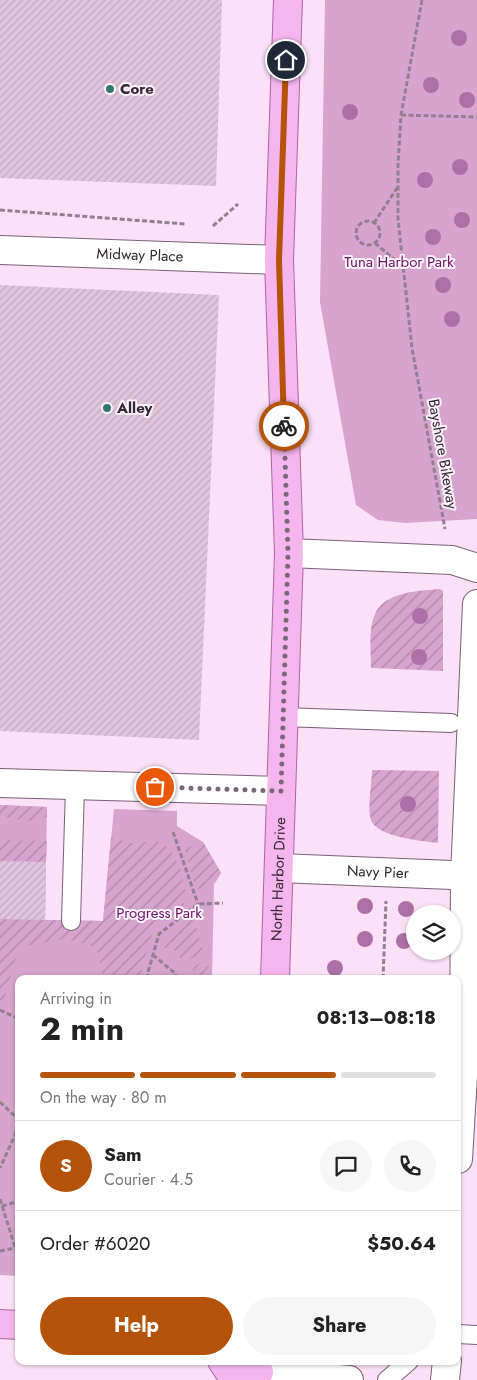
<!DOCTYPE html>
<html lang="en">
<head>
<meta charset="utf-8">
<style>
	:root { --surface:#fff; --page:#f6f6f6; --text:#222; --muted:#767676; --line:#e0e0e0; --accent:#b45309 }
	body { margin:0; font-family:Jost,sans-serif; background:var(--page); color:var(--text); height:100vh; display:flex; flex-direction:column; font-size:19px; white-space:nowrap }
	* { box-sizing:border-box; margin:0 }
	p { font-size:16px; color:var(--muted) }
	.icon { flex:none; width:28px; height:28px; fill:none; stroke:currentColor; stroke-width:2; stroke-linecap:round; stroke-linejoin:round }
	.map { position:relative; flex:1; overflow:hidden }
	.details { position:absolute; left:15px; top:975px; width:446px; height:390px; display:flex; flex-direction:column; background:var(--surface); border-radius:10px; box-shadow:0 1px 4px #0004 }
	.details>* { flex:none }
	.buttons { position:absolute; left:406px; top:905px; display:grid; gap:10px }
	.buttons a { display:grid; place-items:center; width:55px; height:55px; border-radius:50%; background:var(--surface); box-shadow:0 1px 4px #0004; font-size:25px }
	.pin { position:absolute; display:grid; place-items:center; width:42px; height:42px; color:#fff; margin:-21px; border:2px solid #fff; border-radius:50%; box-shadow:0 1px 5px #0007 }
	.courier { position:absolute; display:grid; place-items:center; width:50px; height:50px; margin:-25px; border:4px solid #b45309; border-radius:50%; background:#fff; color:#222; box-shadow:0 1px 6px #0007 }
	.headline em { font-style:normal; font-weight:700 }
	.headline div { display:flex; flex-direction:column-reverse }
	.headline { display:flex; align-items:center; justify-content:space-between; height:85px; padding:0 25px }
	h1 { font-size:32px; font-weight:700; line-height:38px }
	.bar { display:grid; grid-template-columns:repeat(4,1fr); gap:8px 5px; align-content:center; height:60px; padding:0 25px }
	.bar i { height:6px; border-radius:4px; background:var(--line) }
	.bar .active { background:var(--accent) }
	.bar p { grid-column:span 4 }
	.line { display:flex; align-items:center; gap:12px; padding:0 25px; border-top:1px solid var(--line) }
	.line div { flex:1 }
	.round { display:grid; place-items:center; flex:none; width:52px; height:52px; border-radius:26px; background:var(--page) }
	.button { display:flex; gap:10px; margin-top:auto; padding:10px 25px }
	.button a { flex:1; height:58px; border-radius:30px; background:var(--accent); color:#fff; font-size:20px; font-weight:700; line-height:58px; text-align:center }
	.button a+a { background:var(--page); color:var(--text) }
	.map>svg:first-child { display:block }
</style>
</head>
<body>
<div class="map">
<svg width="477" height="1380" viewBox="0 0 477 1380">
	<defs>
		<pattern id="garden-furrows" width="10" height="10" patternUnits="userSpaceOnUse" patternTransform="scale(1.25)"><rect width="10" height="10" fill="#d6a4ce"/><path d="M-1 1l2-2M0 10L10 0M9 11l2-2" fill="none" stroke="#ae86a8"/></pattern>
		<pattern id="building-hatch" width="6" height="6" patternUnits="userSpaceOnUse" patternTransform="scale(1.25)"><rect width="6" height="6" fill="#e0c5dc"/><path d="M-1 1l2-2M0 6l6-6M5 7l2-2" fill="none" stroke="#c1a9bd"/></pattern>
	</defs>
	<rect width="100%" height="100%" fill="#fce0f7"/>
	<path fill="#d6a4ce" d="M 325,0 L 477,0 L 477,519 L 405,523 L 378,520 L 356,505 L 320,302 Z
		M 0,805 L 47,807 L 45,920 L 103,921 L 114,809 L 177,811 L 177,826 L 203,842 L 221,873 L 214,884 L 212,979 L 19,979 L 19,1276 L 0,1275 Z"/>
	<path fill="url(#garden-furrows)" d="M 440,589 L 443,591 L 443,671 L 371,668 C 371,652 368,629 375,614 C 385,591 420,591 440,589 Z
		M 372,770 L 439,771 L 438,843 C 422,841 377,837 371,820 C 367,810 372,781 372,770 Z
		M 0,805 L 47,807 L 47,817 L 30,821 L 0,817 Z
		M 111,837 L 131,843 L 157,841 L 170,849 L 180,868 L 187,897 L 183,906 L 153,931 L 139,979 L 104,979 L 96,947 L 65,939 L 19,947 L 3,1004 L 0,1002 L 0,919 L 103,921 Z
		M 0,840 L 47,841 L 46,862 L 0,861 Z
		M 203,842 L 221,873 L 215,883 L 196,890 L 185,849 Z
		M 193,917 L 204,953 L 184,962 L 173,949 L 162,947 L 169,933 Z
		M 206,960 L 210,971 L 205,979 L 188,979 L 195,966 Z"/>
	<path fill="#fce0f7" d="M 475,1283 L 477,1283 L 477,1380 L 466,1380 L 468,1334 Z"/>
	<path fill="url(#building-hatch)" d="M 0,0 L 222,0 L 216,186 L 0,178 Z
		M 0,285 L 219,295 L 199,740 L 0,731 Z
		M 0,861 L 46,862 L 45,920 L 0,919 Z"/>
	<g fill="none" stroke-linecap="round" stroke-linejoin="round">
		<defs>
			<path id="service" d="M 283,717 L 451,723
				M 71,921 L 75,786
				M 458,1334 L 477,1335
				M 387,1380 L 409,1361"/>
			<path id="pedestrian" d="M 458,1159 L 464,1059 L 465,876 L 477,604
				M 445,1380 L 447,1361"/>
			<g id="minor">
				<path d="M 289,553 L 452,560 L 477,568"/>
				<path d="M 0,783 L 281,791"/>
				<path id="s1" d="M 279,868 L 477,876"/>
				<path d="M 259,1372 L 349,1380"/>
			</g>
			<g id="tertiary">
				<path id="s2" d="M 0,250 L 279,260"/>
			</g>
			<g id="primary">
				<path id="s3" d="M 275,979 L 289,553 L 279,260 L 288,0"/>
				<path d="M 0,1324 L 19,1325"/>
				<path d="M 222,1361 L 228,1370 L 259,1372"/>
			</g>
		</defs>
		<use href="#service" stroke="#796175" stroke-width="20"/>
		<use href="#pedestrian" stroke="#796175" stroke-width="30"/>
		<use href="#minor" stroke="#796175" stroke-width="30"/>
		<use href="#tertiary" stroke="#796175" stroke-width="30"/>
		<use href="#primary" stroke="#ad64a4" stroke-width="30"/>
		<path stroke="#927f8f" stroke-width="3" stroke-dasharray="5 2.5" stroke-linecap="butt" d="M 422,0 L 401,115 L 398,165 L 398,219 L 412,348 L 445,529
			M 401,115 L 477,117
			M 0,210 L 186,224
			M356 233a12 12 0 1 1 24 0a12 12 0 1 1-24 0Z
			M 374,223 L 397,188
			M 213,226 L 238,204
			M 375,243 L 403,267
			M 173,832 L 198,904
			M 153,955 L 176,974 L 175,979
			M 146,979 L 159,934 L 198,904 L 223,903
			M 383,979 L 386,901
			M 0,1010 L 19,1019
			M 0,1102 L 18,1119 L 15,1135 L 0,1168
			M 0,1199 L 19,1260
			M 2,1206 L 19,1201
			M 0,1251 L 19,1247"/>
		<use href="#service" stroke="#fff" stroke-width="18"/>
		<use href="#pedestrian" stroke="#fff" stroke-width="28"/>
		<use href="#minor" stroke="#fff" stroke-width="28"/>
		<use href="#tertiary" stroke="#fff" stroke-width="28"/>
		<use href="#primary" stroke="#f5b5ed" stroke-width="28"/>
	</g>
	<g fill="#ac6fa6">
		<circle cx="459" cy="38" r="8"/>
		<circle cx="431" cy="85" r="8"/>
		<circle cx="467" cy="100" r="8"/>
		<circle cx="350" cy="112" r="8"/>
		<circle cx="460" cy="167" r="8"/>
		<circle cx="425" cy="180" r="8"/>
		<circle cx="462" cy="220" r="8"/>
		<circle cx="433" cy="237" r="8"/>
		<circle cx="443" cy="285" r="8"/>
		<circle cx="452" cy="319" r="8"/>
		<circle cx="420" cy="616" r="8"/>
		<circle cx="419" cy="657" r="8"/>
		<circle cx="408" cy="804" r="8"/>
		<circle cx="365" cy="906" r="8"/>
		<circle cx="406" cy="909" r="8"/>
		<circle cx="365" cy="939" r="8"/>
		<circle cx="404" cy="941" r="8"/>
		<circle cx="335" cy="968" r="8"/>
	</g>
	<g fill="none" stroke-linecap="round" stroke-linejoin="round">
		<path stroke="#796977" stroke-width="5" stroke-dasharray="0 9" d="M 155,787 L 281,791 L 288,553 L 284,426"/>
		<path stroke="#b45309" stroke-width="6" d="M 284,426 L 279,260 L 286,60"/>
	</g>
	<g fill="#32786d" stroke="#fef3fc" stroke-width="2">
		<circle cx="110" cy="89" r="5"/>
		<circle cx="107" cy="408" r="5"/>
	</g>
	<g text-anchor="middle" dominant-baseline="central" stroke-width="4" stroke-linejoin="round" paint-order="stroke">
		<g font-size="15" font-weight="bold" fill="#332932" stroke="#fef3fc" text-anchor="start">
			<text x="120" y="89">Core</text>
			<text x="117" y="408">Alley</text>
		</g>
		<g font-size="15" fill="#332932" stroke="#fef3fc">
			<text stroke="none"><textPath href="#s2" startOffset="140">Midway Place</textPath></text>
			<text transform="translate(443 454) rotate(80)">Bayshore Bikeway</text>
			<text stroke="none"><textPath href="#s1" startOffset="99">Navy Pier</textPath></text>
			<text stroke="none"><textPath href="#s3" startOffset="100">North Harbor Drive</textPath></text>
		</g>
		<g font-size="15" fill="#6b1264" stroke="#fef3fc">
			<text x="399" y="262">Tuna Harbor Park</text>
			<text x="159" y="913">Progress Park</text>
		</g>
	</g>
</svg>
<div class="buttons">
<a><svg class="icon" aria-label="layers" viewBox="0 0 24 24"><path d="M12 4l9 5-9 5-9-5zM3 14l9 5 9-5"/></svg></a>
</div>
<div class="pin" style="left:155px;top:787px;background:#ea580c"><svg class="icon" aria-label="bag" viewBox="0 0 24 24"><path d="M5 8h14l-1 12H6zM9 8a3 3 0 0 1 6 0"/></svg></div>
<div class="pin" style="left:286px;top:60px;background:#1f2937"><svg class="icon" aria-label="home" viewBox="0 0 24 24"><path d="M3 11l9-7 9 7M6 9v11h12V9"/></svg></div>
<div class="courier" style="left:284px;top:426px"><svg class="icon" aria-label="bike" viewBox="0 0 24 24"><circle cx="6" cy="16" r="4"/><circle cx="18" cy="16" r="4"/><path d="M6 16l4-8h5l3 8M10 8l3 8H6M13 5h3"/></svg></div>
<section class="details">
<div class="headline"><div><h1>2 min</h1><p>Arriving in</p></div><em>08:13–08:18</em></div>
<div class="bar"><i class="active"></i><i class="active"></i><i class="active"></i><i></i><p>On the way · 80 m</p></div>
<div class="line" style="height:90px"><b class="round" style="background:var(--accent);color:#fff">S</b><div><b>Sam</b><p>Courier · 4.5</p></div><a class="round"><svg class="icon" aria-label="chat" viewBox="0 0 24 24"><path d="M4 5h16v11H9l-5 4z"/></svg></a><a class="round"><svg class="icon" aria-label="phone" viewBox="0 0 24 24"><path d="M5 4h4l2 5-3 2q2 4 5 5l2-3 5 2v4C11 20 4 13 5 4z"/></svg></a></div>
<div class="line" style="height:65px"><div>Order #6020</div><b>$50.64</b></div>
<div class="button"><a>Help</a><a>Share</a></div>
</section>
</div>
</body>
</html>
